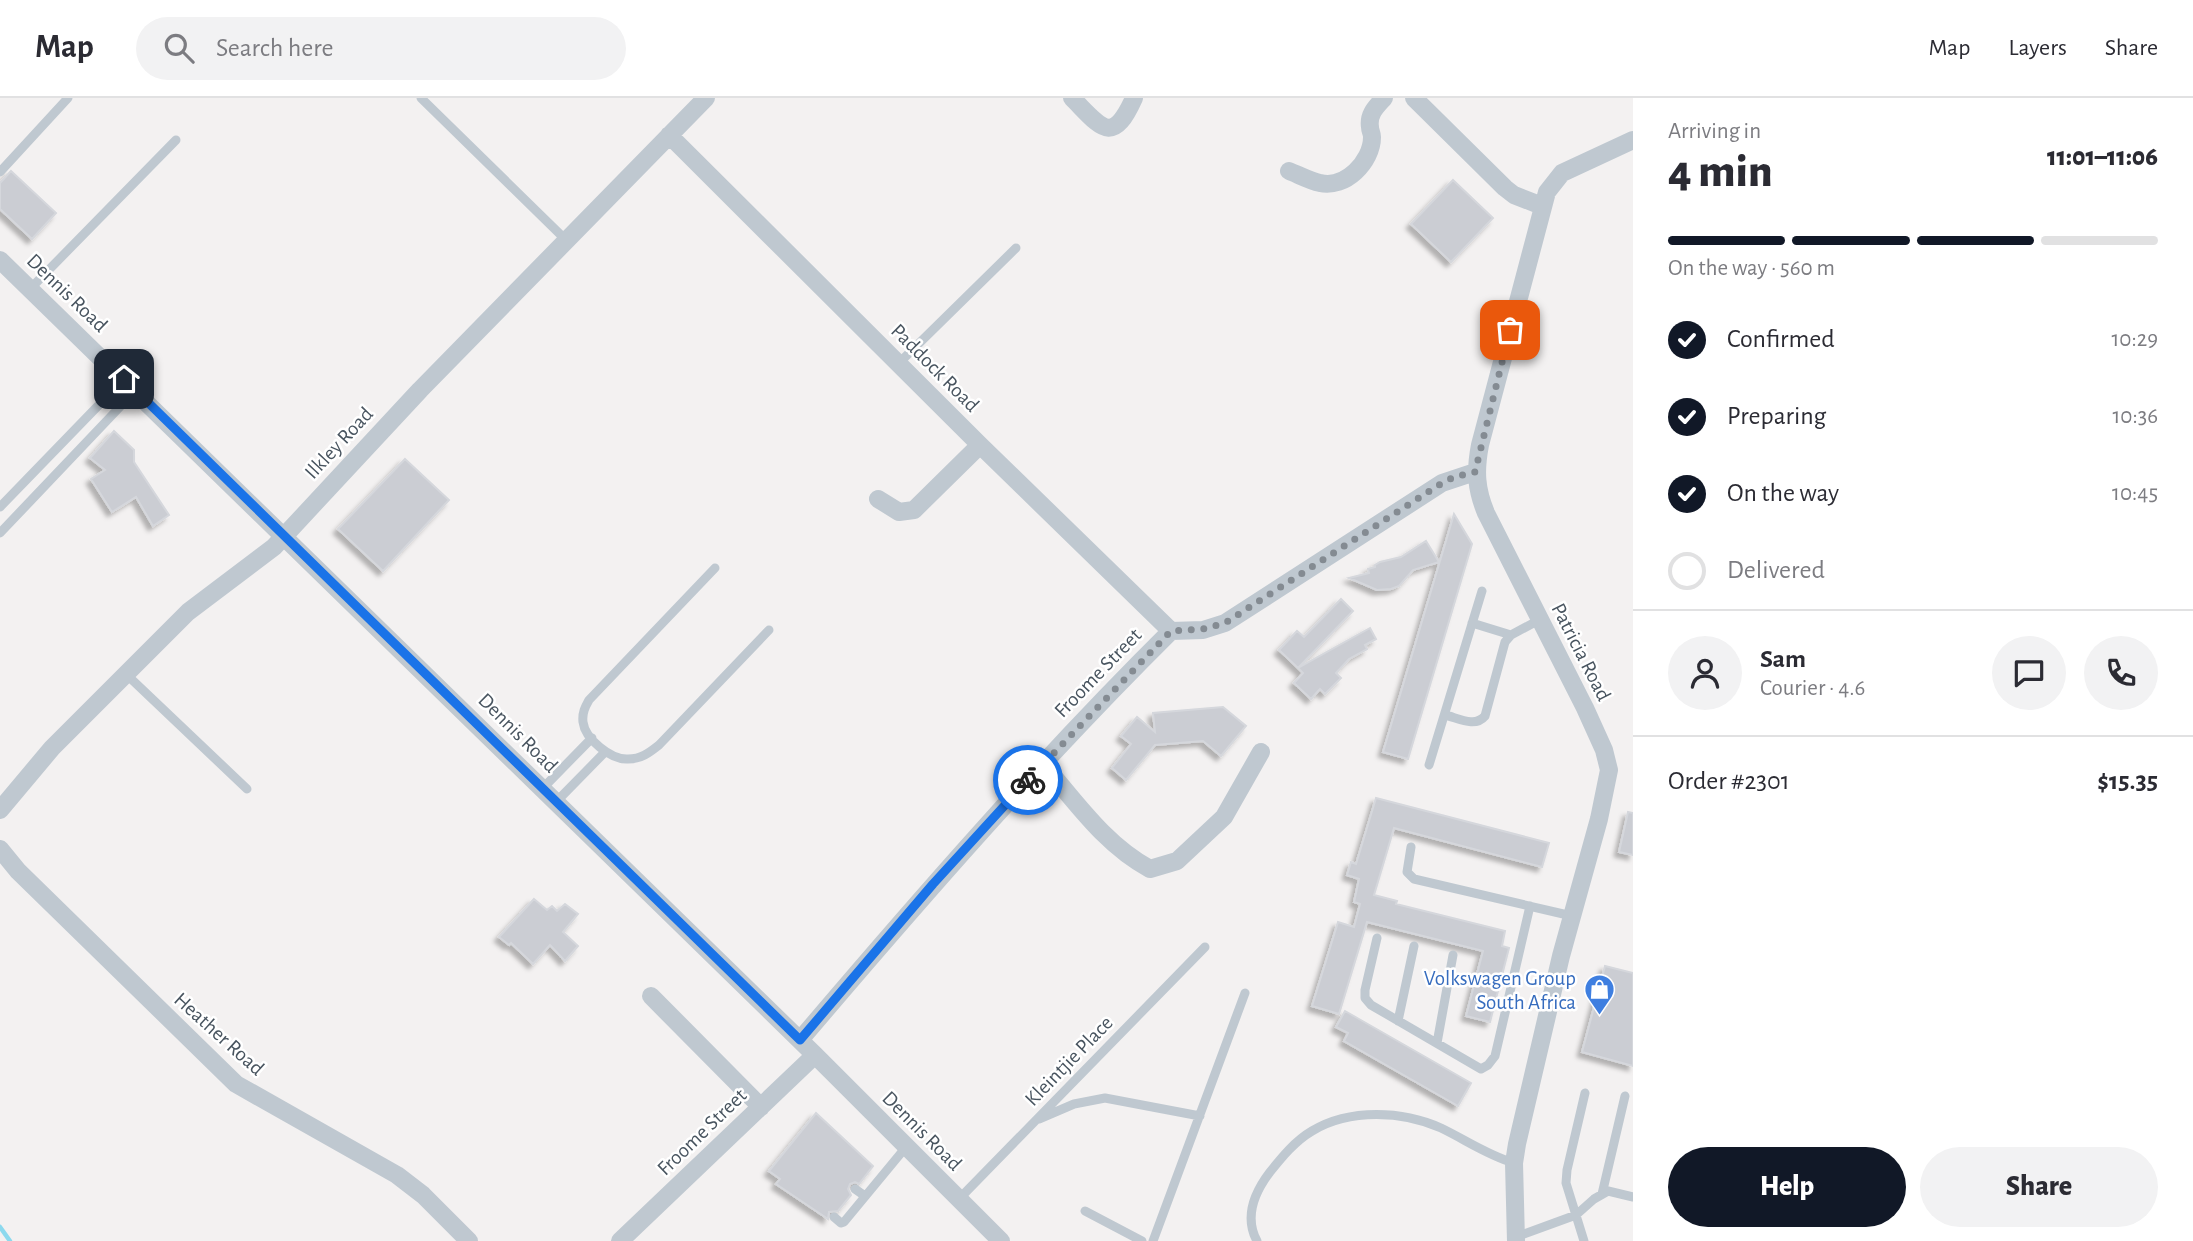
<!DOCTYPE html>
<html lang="en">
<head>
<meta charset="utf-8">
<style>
	:root { --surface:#fff; --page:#f2f2f3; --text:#2b2b33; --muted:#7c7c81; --line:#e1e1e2; --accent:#111827 }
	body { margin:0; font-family:"Alegreya Sans",sans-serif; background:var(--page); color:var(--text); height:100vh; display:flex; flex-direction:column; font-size:26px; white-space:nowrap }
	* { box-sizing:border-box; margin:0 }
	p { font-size:23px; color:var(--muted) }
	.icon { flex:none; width:38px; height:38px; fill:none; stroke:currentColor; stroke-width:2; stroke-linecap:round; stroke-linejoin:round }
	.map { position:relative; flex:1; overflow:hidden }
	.sheet { display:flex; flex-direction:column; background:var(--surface); width:560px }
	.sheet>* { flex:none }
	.pin { position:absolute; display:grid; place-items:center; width:60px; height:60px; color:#fff; margin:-30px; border-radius:14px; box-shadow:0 4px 10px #0006 }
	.courier { position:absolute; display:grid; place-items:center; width:70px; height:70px; margin:-35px; border:5px solid #1a73e8; border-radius:50%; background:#fff; color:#222; box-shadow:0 2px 9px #0007 }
	.overview em { font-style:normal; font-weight:800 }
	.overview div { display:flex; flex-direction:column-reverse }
	.overview { display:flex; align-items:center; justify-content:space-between; height:119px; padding:0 35px }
	h1 { font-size:46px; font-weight:800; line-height:52px }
	.bar { display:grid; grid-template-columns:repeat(4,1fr); gap:10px 7px; align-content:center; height:84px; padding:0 35px }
	.bar i { height:9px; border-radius:5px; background:var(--line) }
	.bar .active { background:var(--accent) }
	.bar p { grid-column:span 4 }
	.line { display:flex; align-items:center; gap:18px; padding:0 35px; border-top:2px solid var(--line) }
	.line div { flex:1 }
	.round { display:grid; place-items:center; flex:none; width:74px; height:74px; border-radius:37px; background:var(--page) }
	ol { padding:0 35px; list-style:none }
	li { display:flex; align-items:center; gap:21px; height:77px }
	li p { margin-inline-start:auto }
	li .icon { padding:7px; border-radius:50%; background:var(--accent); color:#fff; stroke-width:4 }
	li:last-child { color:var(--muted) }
	li i { width:38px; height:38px; border:4px solid var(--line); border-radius:50% }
	.action { display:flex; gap:14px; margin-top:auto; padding:14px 35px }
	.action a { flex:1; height:80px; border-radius:42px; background:var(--accent); color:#fff; font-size:28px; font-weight:800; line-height:80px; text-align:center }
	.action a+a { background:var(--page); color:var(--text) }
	header { display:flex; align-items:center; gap:42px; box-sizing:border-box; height:98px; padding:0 35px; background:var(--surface); border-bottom:2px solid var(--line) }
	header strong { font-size:33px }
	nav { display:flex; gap:38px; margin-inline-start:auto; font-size:24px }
	.search { width:490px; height:63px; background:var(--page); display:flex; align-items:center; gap:18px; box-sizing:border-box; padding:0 24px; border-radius:38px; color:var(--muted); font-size:26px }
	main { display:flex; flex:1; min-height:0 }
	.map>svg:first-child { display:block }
</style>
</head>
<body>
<header>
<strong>Map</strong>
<div class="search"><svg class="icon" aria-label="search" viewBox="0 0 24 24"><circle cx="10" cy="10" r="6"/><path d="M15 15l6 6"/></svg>Search here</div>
<nav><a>Map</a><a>Layers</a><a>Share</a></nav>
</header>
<main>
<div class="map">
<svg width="1633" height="1143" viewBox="0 0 1633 1143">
	<defs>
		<filter id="shadow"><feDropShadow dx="-4.5" dy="4.5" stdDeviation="2" flood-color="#0004"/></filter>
	</defs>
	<rect width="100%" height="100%" fill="#f3f1f1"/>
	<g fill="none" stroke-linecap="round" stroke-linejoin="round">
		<path stroke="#8cd9ee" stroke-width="4.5" d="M 0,1129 L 10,1143"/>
	</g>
	<path fill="#cbcdd3" stroke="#d5d7dc" stroke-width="2" filter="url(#shadow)" d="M 11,73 L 56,115 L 32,141 L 0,111 L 0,85 Z
		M 1453,82 L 1493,120 L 1451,164 L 1411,126 Z
		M 114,333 L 134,352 L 134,364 L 169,417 L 153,428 L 136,399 L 112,414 L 91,381 L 105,372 L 90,360 Z
		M 405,361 L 449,402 L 383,473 L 338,431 Z
		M 1454,416 L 1472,446 L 1408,661 L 1383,654 Z
		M 1426,443 L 1439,464 L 1413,472 L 1399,488 L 1391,491 L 1377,492 L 1349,480 L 1369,475 L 1368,471 L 1375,469 L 1375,467 L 1380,464 L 1401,459 Z
		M 1341,501 L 1353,513 L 1298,570 L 1279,552 L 1297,533 L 1304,539 Z
		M 1370,530 L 1376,541 L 1365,547 L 1367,551 L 1349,561 L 1336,575 L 1341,580 L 1325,596 L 1320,591 L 1311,601 L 1294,585 L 1303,575 L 1298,570 Z
		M 1223,609 L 1246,628 L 1221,658 L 1203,643 L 1155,647 L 1126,682 L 1112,670 L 1131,646 L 1121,638 L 1137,619 L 1155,634 L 1153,615 Z
		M 1376,700 L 1549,745 L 1542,769 L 1394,730 L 1374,797 L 1397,803 L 1396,806 L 1505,833 L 1502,848 L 1509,850 L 1490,924 L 1466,918 L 1483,853 L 1367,824 L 1339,916 L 1312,908 L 1338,824 L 1354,829 L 1360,806 L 1354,804 L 1359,781 L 1347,777 L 1351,764 L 1356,766 Z
		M 1628,714 L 1633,715 L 1633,757 L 1619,754 Z
		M 534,801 L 547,812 L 552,808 L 557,813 L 565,806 L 578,816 L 563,834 L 578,848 L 565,863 L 550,847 L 533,866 L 511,845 L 509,847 L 499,839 Z
		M 1605,868 L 1633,875 L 1633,968 L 1582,954 Z
		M 1345,913 L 1471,985 L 1458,1008 L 1344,943 L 1348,935 L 1336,929 Z
		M 816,1015 L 873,1068 L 859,1086 L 855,1084 L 850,1086 L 848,1091 L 851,1097 L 838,1113 L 829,1114 L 828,1121 L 776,1086 L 780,1081 L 769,1073 Z"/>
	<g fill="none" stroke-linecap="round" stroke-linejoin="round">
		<path stroke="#bfc8d0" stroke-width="9" d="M 421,0 L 567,143
			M 0,74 L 68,0
			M 30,191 L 176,42
			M 899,265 L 1016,150
			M 0,409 L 124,281
			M 0,435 L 135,293
			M 715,470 L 589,602 C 585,609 582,615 583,624 C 585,641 611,662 628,661 C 641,661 649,655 659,647 L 769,532
			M 1472,525 L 1511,537
			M 127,577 L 247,691
			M 1445,617 C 1458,620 1475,630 1485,618 L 1505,544 L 1511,537 L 1539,522
			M 1429,667 L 1482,493
			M 542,691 L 592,640
			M 556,704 L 605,654
			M 1411,749 L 1407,774 L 1414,781 L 1572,818
			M 1377,840 L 1365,892 L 1365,900 L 1371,907 L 1481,971 L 1488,967 L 1495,958 L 1530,808
			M 1398,923 L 1414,848
			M 1437,945 L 1453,857
			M 1039,1021 L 1074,1006 L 1105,1000 L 1200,1018
			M 855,1091 L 865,1098
			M 1602,1096 L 1625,998
			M 959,1101 L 1205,849
			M 1085,1113 L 1142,1143
			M 834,1119 L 841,1125 L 844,1124 L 906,1049
			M 1516,1139 L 1576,1117 L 1594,1101 L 1608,1093 L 1633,1099
			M 1153,1143 L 1245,895
			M 1257,1143 C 1244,1119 1254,1095 1270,1074 C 1282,1059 1295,1043 1312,1033 C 1350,1010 1403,1013 1441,1030 C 1466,1042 1487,1057 1514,1065
			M 1584,1143 L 1566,1085 L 1567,1072 L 1585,995"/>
		<path stroke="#bfc8d0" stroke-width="18" d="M 1072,0 C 1101,29 1112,49 1134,0
			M 1414,0 L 1505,90 L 1514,97 L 1542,108
			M 669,37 L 980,347 L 1171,533
			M 1289,73 C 1299,77 1310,83 1320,85 C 1345,91 1372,64 1372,39 C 1372,35 1370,33 1370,29 C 1368,16 1376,9 1384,0
			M 0,162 L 815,957 L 1001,1143
			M 878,401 L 899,414 L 914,412 L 980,347
			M 1043,666 C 1075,703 1105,747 1150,771 L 1177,763 L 1224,719 L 1261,654
			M 0,712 L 52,650 L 188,514 L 274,449 L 420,292 L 706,0
			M 0,751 L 18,773 L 236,986 L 397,1077 L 423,1097 L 469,1143
			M 651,898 L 761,1009
			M 800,942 C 919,802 1040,663 1171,533 L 1203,532 L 1225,525 L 1442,385 L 1475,374
			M 620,1143 L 815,957
			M 1516,1143 L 1514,1065 L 1517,1046 L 1561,858 L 1599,721 L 1609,672 L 1604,652 L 1585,610 L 1486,415 C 1476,391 1475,373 1480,347 L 1547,94 L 1562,75 L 1633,42"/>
	</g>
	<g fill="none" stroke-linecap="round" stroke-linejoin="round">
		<path stroke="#848b92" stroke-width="7" stroke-dasharray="0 12.6" d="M 1028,682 L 1171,533 L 1203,531 L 1225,525 L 1442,385 L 1454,379 L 1475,374 L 1510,232"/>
		<path stroke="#1a73e8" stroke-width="9" d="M 124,281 L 800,942 L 933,786 L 1028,682"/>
	</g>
	<defs>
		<symbol id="shop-pin" viewBox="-11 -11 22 30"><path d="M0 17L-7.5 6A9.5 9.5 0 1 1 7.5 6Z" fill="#3f7fe0" stroke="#fff"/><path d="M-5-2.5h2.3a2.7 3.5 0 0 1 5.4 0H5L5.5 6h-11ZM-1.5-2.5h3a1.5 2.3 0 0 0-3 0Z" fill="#fff"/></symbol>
	</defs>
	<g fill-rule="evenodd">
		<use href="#shop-pin" x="1582" y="874" width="35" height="47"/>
	</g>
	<g text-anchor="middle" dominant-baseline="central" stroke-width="5" stroke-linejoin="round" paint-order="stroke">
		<g font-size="21" fill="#48545f" stroke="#fff">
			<text transform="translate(67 195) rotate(44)">Dennis Road</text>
			<text transform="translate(935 270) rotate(45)">Paddock Road</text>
			<text transform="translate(339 345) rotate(-47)">Ilkley Road</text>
			<text transform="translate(1581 554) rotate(63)">Patricia Road</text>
			<text transform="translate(1098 575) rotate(-46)">Froome Street</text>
			<text transform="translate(518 635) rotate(45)">Dennis Road</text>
			<text transform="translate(219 936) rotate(42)">Heather Road</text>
			<text transform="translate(1069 963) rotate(-46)">Kleintjie Place</text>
			<text transform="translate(922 1033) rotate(45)">Dennis Road</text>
			<text transform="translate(702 1034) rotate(-44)">Froome Street</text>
		</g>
		<g font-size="21" fill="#366cbe" stroke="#fff" text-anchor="end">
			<text x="1576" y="880">Volkswagen Group<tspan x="1576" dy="24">South Africa</tspan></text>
		</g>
	</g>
</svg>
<div class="pin" style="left:1510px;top:232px;background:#ea580c"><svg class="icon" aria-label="bag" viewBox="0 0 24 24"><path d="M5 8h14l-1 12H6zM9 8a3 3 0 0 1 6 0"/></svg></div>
<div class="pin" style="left:124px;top:281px;background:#1f2937"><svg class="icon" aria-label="home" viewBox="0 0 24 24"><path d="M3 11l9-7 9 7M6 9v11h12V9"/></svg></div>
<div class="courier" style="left:1028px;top:682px"><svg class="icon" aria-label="bike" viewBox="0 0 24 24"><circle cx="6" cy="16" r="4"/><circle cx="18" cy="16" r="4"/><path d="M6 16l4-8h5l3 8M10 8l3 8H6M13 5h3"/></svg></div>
</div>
<section class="sheet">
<div class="overview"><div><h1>4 min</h1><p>Arriving in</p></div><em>11:01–11:06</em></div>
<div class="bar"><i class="active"></i><i class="active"></i><i class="active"></i><i></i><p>On the way · 560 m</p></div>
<ol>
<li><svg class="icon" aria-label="check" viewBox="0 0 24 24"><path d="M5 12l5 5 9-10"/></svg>Confirmed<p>10:29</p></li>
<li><svg class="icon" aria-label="check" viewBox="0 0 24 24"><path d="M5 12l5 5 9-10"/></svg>Preparing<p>10:36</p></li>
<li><svg class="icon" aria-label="check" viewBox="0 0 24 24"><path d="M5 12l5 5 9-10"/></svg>On the way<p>10:45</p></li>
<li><i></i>Delivered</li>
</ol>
<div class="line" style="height:126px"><a class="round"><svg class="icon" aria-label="person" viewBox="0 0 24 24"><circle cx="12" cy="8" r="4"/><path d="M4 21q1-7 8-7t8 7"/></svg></a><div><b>Sam</b><p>Courier · 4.6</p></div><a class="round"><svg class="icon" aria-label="chat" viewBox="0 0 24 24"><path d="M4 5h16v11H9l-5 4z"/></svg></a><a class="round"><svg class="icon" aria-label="phone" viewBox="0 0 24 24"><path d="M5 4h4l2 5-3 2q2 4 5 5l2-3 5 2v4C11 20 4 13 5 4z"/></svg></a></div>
<div class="line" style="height:91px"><div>Order #2301</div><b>$15.35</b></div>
<div class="action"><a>Help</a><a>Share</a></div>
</section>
</main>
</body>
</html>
